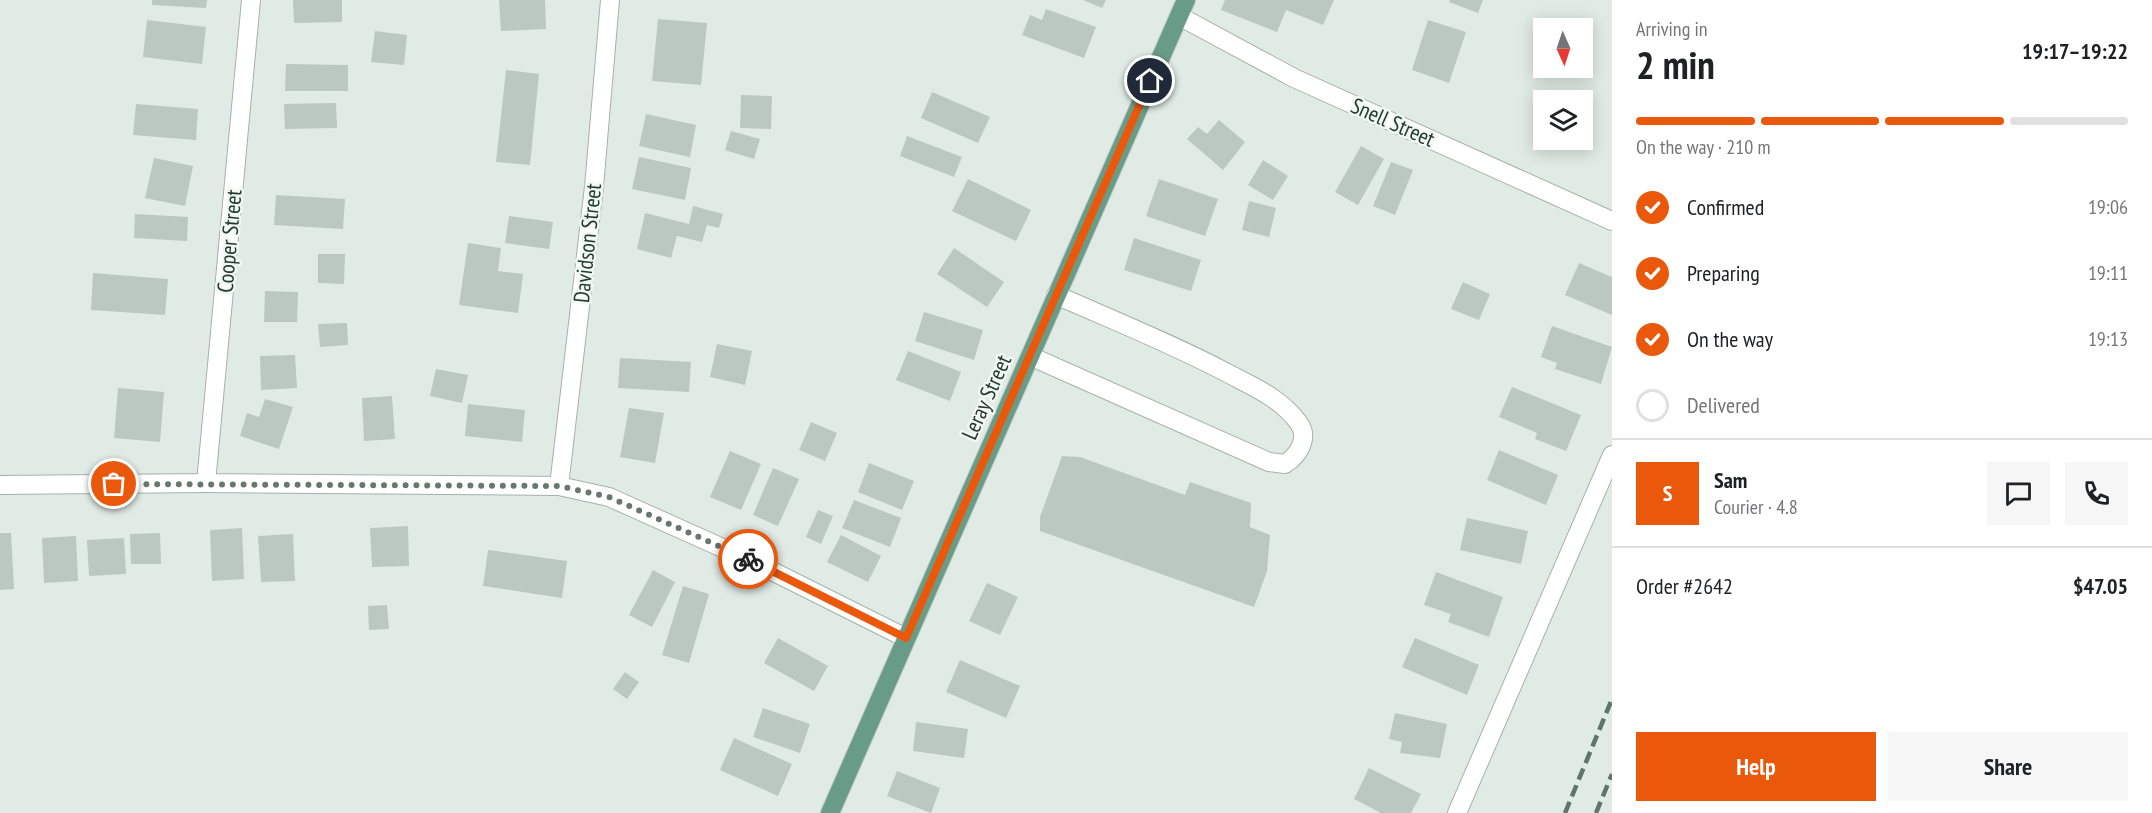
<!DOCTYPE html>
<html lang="en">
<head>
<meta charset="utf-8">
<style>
	:root { --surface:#fff; --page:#f6f6f6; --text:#202124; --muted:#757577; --line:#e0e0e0; --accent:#ea580c }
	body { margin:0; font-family:"PT Sans Narrow",sans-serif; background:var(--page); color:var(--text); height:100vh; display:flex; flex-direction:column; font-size:22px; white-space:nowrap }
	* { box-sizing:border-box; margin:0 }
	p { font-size:20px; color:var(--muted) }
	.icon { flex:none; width:33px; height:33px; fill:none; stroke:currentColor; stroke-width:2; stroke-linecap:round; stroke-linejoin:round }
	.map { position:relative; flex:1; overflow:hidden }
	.side { display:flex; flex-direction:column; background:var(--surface); width:540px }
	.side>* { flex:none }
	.needle { width:39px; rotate:177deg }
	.controls { position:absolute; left:1533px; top:18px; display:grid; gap:12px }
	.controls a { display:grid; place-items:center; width:60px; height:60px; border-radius:0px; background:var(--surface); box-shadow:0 3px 15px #0003; font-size:30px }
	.pin { position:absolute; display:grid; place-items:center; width:51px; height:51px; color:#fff; margin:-26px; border:3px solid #fff; border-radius:50%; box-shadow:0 2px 6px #0007 }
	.courier { position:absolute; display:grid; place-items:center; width:60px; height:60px; margin:-30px; border:4px solid #ea580c; border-radius:50%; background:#fff; color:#222; box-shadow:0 2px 8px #0007 }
	.overview em { font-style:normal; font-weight:800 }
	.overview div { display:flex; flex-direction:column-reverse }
	.overview { display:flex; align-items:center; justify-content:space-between; height:102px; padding:0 24px }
	h1 { font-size:39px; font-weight:800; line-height:45px }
	.bar { display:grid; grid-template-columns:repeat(4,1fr); gap:9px 6px; align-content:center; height:72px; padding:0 24px }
	.bar i { height:8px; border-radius:4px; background:var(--line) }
	.bar .active { background:var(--accent) }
	.bar p { grid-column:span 4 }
	.line { display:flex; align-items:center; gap:15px; padding:0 24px; border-top:2px solid var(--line) }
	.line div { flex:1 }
	.round { display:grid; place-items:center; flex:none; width:63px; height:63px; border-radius:0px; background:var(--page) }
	ol { padding:0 24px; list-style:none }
	li { display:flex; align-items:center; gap:18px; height:66px }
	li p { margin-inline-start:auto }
	li .icon { padding:6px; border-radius:50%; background:var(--accent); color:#fff; stroke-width:4 }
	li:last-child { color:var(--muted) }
	li i { width:33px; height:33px; border:3px solid var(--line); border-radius:50% }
	.action { display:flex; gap:12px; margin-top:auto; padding:12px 24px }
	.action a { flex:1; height:69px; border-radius:0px; background:var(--accent); color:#fff; font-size:24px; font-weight:800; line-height:69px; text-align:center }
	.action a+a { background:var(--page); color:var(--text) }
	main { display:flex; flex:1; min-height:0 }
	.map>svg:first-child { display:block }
</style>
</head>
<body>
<main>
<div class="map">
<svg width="1612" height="813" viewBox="0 0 1612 813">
	<rect width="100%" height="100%" fill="#e1ebe5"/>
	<path fill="#bac8c0" d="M 152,0 L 207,0 L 206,8 L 152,5 Z
		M 293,0 L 342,0 L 342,22 L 294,23 Z
		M 499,0 L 545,0 L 546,29 L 501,31 Z
		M 1083,0 L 1106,0 L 1102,8 Z
		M 1225,0 L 1334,0 L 1323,25 L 1286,10 L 1277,32 L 1221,10 Z
		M 1450,0 L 1483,0 L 1478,13 L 1449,2 Z
		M 1046,9 L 1096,27 L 1084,58 L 1022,35 L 1030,15 L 1042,20 Z
		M 658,19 L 707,23 L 701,85 L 652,81 Z
		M 147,20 L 206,27 L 202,64 L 143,57 Z
		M 1428,20 L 1466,32 L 1449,83 L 1412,70 Z
		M 375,31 L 407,35 L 404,65 L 371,62 Z
		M 286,64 L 348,65 L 348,91 L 285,91 Z
		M 506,70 L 539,74 L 530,165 L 496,162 Z
		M 932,92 L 990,117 L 978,143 L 921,118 Z
		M 741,95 L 772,96 L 771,129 L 740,128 Z
		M 336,103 L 337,128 L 285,129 L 284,104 Z
		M 136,104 L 198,109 L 196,140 L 133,135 Z
		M 646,114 L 696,125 L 690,157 L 639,146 Z
		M 1219,120 L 1245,142 L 1223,170 L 1187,139 L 1198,127 L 1207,134 Z
		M 731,131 L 760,139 L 754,159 L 725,150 Z
		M 907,136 L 962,157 L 954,177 L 900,156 Z
		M 1361,146 L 1384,159 L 1358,205 L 1335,192 Z
		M 639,157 L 691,168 L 685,200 L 632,189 Z
		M 154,158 L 193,166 L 185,206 L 145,198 Z
		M 1263,160 L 1288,176 L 1273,200 L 1248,185 Z
		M 1391,162 L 1413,170 L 1395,215 L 1373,206 Z
		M 968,179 L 1031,210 L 1016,241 L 952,211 Z
		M 1159,179 L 1218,199 L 1205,236 L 1146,216 Z
		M 276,195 L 345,199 L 343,229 L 274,225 Z
		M 1249,201 L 1276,208 L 1269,237 L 1242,230 Z
		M 693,206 L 723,214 L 719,228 L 707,225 L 702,242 L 677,236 L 671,258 L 637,249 L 645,213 L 689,224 Z
		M 135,214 L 188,217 L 187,241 L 134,238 Z
		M 509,216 L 553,222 L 549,249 L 505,243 Z
		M 1134,238 L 1201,260 L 1191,291 L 1124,270 Z
		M 468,243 L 501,248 L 498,271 L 523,274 L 518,313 L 459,305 Z
		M 954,248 L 1004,282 L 987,307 L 937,274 Z
		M 318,254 L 345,254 L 344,284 L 318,283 Z
		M 1579,263 L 1612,277 L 1612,315 L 1565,295 Z
		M 93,273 L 168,279 L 165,315 L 91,310 Z
		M 1463,282 L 1490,294 L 1479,320 L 1451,309 Z
		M 265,291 L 298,292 L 297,322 L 264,322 Z
		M 924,312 L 983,330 L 974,360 L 915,341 Z
		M 347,323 L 348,345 L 320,347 L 318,324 Z
		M 1552,326 L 1612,347 L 1601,384 L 1555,369 L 1557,363 L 1541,357 Z
		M 717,344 L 752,351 L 745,385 L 710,377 Z
		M 908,351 L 961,372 L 950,401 L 896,380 Z
		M 295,355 L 297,388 L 261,390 L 260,356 Z
		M 620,358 L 691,362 L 689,392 L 618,388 Z
		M 436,369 L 468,375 L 462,403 L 430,396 Z
		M 1512,387 L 1581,415 L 1566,451 L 1535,439 L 1537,433 L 1499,417 Z
		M 118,388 L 164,392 L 160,442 L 114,438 Z
		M 392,396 L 395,439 L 364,441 L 362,398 Z
		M 265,399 L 293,407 L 279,449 L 240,436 L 247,413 L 259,417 Z
		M 468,404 L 525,410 L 522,442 L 465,436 Z
		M 629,408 L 664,413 L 655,463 L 620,457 Z
		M 811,422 L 837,433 L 825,461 L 799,450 Z
		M 1499,450 L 1558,475 L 1546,505 L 1487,480 Z
		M 730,451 L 761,464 L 741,510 L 710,497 Z
		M 1062,456 L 1080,457 L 1185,495 L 1190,482 L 1251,503 L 1250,527 L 1270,535 L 1267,571 L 1254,607 L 1040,531 L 1040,517 Z
		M 869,463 L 914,481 L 902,510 L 858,492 Z
		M 773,468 L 799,479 L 778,526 L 753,515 Z
		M 854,500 L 901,518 L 890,547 L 842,528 Z
		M 818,510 L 833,516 L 821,544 L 806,537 Z
		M 1467,518 L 1528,531 L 1521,564 L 1460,550 Z
		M 408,526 L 409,566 L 372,567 L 370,528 Z
		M 242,528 L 244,579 L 212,581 L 210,530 Z
		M 0,533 L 11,533 L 14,589 L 0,590 Z
		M 160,533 L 161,564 L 131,564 L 130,534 Z
		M 293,534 L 295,581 L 261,582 L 258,536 Z
		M 841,535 L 881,556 L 868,582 L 827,562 Z
		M 76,536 L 78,581 L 44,583 L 42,538 Z
		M 124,538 L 126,574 L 89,576 L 87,540 Z
		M 488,550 L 567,561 L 562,598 L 483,586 Z
		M 653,570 L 675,582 L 652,627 L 629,615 Z
		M 1436,572 L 1503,597 L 1489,637 L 1448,622 L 1451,614 L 1424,605 Z
		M 987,583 L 1018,597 L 1000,635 L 969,621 Z
		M 683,586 L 709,594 L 689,663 L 662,655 Z
		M 387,605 L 389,629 L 369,630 L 368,606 Z
		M 778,638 L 828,666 L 814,691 L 764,663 Z
		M 1415,638 L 1479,665 L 1467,695 L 1402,667 Z
		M 960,660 L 1020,686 L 1006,718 L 946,692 Z
		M 625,672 L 639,682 L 627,699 L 613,689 Z
		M 763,708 L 810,724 L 800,753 L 753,737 Z
		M 1395,713 L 1447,724 L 1440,758 L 1400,753 L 1402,742 L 1389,739 Z
		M 916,722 L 968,729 L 964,758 L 913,751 Z
		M 734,738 L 792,764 L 778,796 L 720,770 Z
		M 1369,768 L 1421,794 L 1411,813 L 1381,813 L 1354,799 Z
		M 897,771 L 940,788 L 931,813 L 887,796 Z"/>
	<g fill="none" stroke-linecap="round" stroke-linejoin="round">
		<defs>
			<path id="minor" d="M 1179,16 L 1294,78 L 1612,221
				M 1030,356 L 1269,462 L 1285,464 C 1299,455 1310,437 1298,422 C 1281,399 1256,388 1231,375 C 1175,345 1115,321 1056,295
				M 206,483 L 251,0
				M 0,485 L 206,483 L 559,486 L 609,497 L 756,563 L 906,638
				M 559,486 L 594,187 L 610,0
				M 1457,813 L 1612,455"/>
			<path id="major" d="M 830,813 L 1186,0"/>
		</defs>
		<use href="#minor" stroke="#a4b2ab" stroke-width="20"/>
		<use href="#major" stroke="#c1c8c5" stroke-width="20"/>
		<use href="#minor" stroke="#fff" stroke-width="18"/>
		<use href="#major" stroke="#699c87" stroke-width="18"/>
		<path stroke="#5d756b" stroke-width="4.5" stroke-dasharray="12 6" stroke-linecap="butt" d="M 1565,813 L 1612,699
			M 1596,813 L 1612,774"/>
	</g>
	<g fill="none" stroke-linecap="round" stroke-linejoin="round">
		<path stroke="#66786f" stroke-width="6" stroke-dasharray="0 10.8" d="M 114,484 L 559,486 L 609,497 L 748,559"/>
		<path stroke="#ea580c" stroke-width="8" d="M 748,559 L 906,638 L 1150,81"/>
	</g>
	<g text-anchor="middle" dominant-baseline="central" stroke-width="5" stroke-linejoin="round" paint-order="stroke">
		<g font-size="22" fill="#233a30" stroke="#f1f7f3">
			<text transform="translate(1393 122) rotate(24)">Snell Street</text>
			<text transform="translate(229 241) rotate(-85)">Cooper Street</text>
			<text transform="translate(587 243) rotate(-84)">Davidson Street</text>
			<text transform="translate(986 397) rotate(-66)">Leray Street</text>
		</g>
	</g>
</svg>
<div class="controls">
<a><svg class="needle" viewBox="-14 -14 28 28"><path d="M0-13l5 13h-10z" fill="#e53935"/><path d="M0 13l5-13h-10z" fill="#757577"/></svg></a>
<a><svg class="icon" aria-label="layers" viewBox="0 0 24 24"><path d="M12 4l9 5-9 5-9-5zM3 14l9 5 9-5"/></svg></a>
</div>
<div class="pin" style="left:114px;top:484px;background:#ea580c"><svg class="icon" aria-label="bag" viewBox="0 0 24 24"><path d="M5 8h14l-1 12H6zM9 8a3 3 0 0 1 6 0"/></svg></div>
<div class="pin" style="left:1150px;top:81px;background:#1f2937"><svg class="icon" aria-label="home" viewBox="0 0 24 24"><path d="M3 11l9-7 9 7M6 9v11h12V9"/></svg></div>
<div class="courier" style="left:748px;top:559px"><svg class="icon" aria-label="bike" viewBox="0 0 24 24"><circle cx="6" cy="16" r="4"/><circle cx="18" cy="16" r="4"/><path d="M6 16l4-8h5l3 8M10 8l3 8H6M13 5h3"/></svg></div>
</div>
<section class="side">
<div class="overview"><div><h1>2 min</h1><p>Arriving in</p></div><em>19:17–19:22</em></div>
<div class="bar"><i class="active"></i><i class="active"></i><i class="active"></i><i></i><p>On the way · 210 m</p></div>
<ol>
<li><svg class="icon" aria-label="check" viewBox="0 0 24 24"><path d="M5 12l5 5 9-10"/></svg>Confirmed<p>19:06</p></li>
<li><svg class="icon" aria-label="check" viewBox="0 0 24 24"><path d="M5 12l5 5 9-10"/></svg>Preparing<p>19:11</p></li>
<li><svg class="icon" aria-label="check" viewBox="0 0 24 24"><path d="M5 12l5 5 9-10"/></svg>On the way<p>19:13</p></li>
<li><i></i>Delivered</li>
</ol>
<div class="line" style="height:108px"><b class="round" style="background:var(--accent);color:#fff">S</b><div><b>Sam</b><p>Courier · 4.8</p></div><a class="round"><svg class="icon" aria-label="chat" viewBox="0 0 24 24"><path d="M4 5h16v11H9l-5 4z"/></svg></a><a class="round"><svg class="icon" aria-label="phone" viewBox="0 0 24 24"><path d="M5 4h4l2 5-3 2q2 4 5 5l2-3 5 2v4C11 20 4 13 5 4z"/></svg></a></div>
<div class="line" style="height:78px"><div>Order #2642</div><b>$47.05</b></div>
<div class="action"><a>Help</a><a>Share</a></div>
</section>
</main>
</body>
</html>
